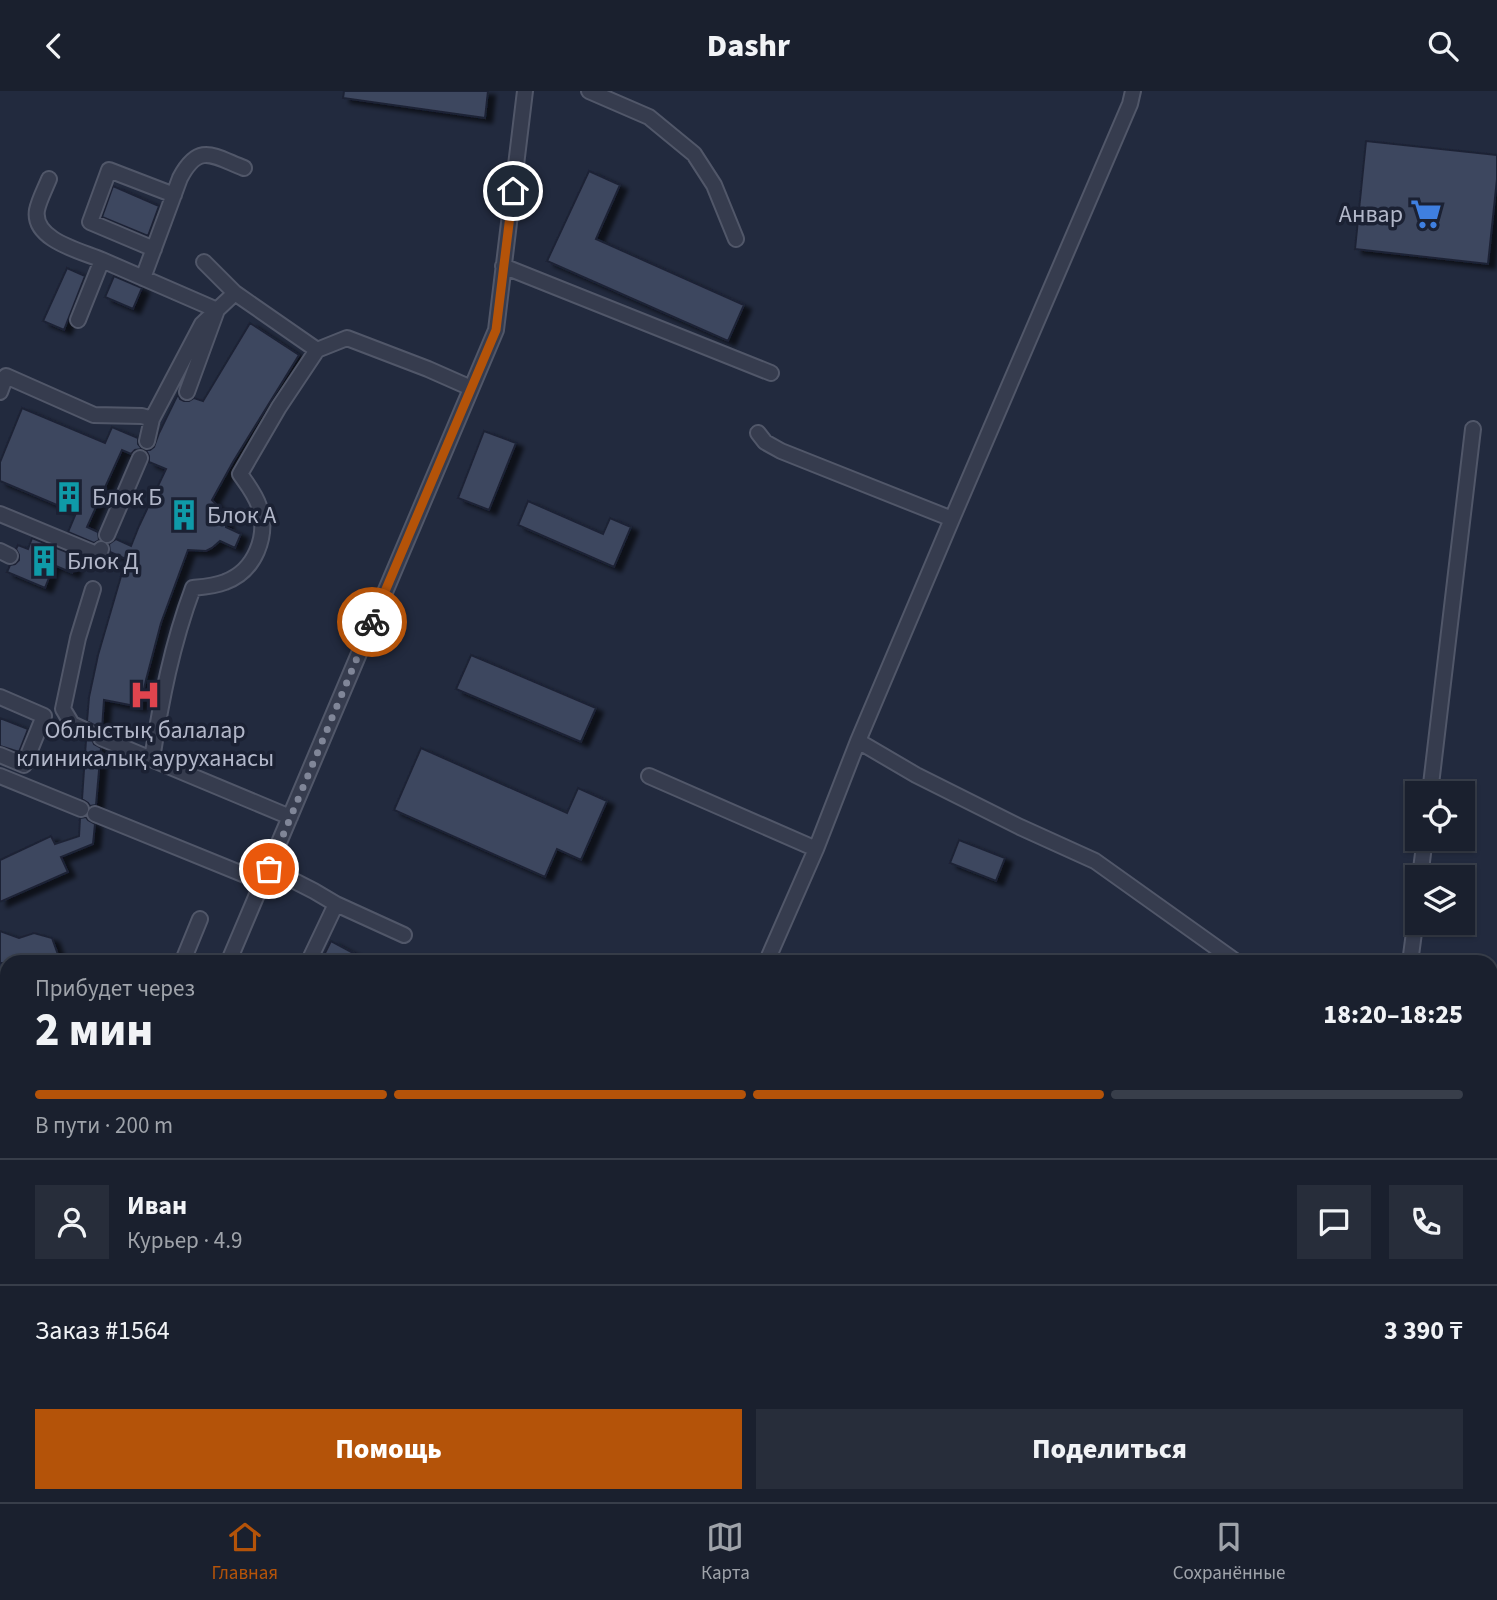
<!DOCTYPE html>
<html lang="ru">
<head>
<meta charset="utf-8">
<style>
	:root { --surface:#1a202e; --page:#272d3a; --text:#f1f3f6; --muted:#9fa3aa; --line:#383e4a; --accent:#b45309 }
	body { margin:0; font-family:"Source Sans 3",sans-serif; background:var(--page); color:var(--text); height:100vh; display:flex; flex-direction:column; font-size:26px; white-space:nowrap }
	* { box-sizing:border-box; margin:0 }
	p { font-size:23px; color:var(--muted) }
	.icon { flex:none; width:38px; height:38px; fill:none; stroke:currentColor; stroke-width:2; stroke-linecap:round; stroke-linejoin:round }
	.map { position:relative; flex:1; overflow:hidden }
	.sheet { position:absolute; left:0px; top:864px; width:1498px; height:548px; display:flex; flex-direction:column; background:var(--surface); border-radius:21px 21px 0 0; box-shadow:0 2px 5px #0004,0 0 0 2px var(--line) }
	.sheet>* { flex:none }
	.buttons { position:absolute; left:1405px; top:690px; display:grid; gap:14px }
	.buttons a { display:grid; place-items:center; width:70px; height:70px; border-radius:0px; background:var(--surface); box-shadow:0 2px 5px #0004,0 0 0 2px var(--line); font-size:35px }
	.pin { position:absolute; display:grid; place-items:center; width:60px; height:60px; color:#fff; margin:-30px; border:4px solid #fff; border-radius:50%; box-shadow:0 2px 7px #0007 }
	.courier { position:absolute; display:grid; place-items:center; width:70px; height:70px; margin:-35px; border:5px solid #b45309; border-radius:50%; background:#fff; color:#222; box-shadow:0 2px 9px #0007 }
	.headline em { font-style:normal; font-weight:800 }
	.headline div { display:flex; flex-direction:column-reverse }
	.headline { display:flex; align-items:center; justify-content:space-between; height:119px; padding:0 35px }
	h1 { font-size:46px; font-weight:800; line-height:52px }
	.bar { display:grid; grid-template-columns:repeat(4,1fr); gap:10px 7px; align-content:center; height:84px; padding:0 35px }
	.bar i { height:9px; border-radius:5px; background:var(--line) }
	.bar .current { background:var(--accent) }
	.bar p { grid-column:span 4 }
	.line { display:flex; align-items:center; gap:18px; padding:0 35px; border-top:2px solid var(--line) }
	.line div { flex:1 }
	.round { display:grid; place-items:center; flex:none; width:74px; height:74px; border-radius:0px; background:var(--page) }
	.cta { display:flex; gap:14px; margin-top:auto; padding:14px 35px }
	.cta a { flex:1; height:80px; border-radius:0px; background:var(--accent); color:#fff; font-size:28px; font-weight:800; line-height:80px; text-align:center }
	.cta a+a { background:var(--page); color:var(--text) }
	header { display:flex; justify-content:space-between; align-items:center; height:91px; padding:0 35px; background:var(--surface); font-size:32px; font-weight:800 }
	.tabs { display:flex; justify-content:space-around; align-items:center; height:98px; border-top:2px solid var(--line); background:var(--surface); font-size:19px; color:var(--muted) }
	.tabs a { display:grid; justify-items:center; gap:4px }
	.tabs .current { color:var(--accent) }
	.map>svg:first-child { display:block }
</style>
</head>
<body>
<header><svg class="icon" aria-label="back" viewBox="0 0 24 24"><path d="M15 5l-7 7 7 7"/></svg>Dashr<svg class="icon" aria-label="search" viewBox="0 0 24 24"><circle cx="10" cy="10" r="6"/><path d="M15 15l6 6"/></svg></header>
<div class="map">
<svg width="1497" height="1411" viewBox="0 0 1497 1411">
	<defs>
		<filter id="shadow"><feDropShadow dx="7" dy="4.5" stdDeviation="2" flood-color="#0009"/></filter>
	</defs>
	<rect width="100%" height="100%" fill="#222a3e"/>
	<path fill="#3e465e" stroke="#1d2335" stroke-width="2" filter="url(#shadow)" d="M 344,0 L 488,0 L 485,27 L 343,7 Z
		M 1366,50 L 1497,64 L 1497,88 L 1488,173 L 1355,158 Z
		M 589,80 L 620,94 L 596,148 L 744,214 L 728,250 L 547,170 Z
		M 113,95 L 159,115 L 148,145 L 102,126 Z
		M 67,177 L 85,185 L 64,239 L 43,230 Z
		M 114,185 L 142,197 L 133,218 L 105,206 Z
		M 250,232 L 299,264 L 233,371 L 212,409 L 223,420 L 226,427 L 226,436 L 241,443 L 235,457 L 220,450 L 212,457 L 206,460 L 188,459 L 161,532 L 146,589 L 140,616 L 104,609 L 102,638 L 96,639 L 94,634 L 87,630 L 89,606 L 98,564 L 126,468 L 110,461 L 109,453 L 116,448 L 131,455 L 139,435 L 166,378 L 149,371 L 149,365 L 146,359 L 150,359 L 154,356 L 159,342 L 178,303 L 180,308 L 184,310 L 189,310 L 194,307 L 203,310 Z
		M 22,317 L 105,352 L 112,336 L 138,347 L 138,353 L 142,358 L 135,359 L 131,363 L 122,359 L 87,436 L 98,441 L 99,449 L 94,452 L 68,441 L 76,422 L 0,390 L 0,371 Z
		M 484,340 L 516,352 L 489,419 L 458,407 Z
		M 528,410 L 603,443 L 610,427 L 631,436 L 614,476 L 518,434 Z
		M 32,447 L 79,466 L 72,482 L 54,474 L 45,497 L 7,481 L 10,474 L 15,473 L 19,469 L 19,464 L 16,458 L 18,454 L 28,458 Z
		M 471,564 L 596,617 L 581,651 L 456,598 Z
		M 0,627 L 28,638 L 19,661 L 0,655 Z
		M 92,648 L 94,653 L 101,657 L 96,714 L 90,715 L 88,712 L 82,708 L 86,649 Z
		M 421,657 L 567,722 L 578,697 L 607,710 L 581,769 L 557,758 L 545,786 L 394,719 Z
		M 86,726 L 88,729 L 95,733 L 93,753 L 61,766 L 68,781 L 0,811 L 0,769 L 51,745 L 55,753 L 79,745 L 80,727 Z
		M 959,749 L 1005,767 L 996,790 L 950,772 Z
		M 0,840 L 19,847 L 34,842 L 52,847 L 61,872 L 0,872 Z
		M 331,850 L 372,872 L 320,872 Z"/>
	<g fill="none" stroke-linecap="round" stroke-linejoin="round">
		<defs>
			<path id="minor" d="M 589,0 L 649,26 L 694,63 L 714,94 L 736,148
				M 49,88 C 45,98 39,109 37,119 C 32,149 81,160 102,169
				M 154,158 L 90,131 L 109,79 L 174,104
				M 204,171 L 235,202
				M 503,175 L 771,282
				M 143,187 L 180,87 C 199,51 213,65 244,77
				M 78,229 L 102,169 L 217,219 L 187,301
				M 0,301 L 6,285 L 94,324 L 142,325 L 152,328
				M 758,342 L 765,351 L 781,360 L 952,428
				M 147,350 L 152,328 L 202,233 L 235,202 L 317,259
				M 0,423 L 99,464 L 101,458
				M 107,444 L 140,367
				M 0,460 L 10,465
				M 0,606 L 44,625 L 24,674 L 0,664
				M 87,640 L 72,633 L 63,618 L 78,547 L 93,498
				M 101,647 L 290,726
				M 858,650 L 916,684 L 1020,736 L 1095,770 L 1238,872
				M 152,668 C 161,610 172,553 193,497 C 203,496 215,495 225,491 C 255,480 269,445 259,415 C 255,403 247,393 240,383 L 279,316 L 317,259 L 347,247 L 428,278 L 471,297
				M 0,685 L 81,718
				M 649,685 L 816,758
				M 1430,702 L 1473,338
				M 95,723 L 262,791
				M 269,777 L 314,800 L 336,813 L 404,844
				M 1420,786 L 1425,747
				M 182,872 L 200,828
				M 228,872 L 496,239 L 525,0
				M 308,872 L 336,813
				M 766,872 L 816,758 L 858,650 L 952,428 L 1130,13 L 1133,0
				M 1410,872 L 1418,811
				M 0,1022 L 7,1025
				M 0,1119 L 7,1118
				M 346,1405 L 358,1411
				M 569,1405 L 595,1411
				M 533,1411 L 535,1405
				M 1343,1411 L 1343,1405"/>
		</defs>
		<use href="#minor" stroke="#515769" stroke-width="18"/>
		<use href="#minor" stroke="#363c4e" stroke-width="14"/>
	</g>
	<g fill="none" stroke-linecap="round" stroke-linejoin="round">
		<path stroke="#808698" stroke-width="7" stroke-dasharray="0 12.6" d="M 269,778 L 372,531"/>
		<path stroke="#b45309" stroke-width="9" d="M 372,531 L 496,239 L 513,100"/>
	</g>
	<defs>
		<symbol id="supermarket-bare" viewBox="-9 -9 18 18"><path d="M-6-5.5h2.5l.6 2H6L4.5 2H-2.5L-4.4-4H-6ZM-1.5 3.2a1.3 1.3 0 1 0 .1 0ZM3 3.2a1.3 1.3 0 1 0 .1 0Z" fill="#3f7fe0" stroke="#1b2133" stroke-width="2.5" paint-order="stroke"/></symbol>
		<symbol id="building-bare" viewBox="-9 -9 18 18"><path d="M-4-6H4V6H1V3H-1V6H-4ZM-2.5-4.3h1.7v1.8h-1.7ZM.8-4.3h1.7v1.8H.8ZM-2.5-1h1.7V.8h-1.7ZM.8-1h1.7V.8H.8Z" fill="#0f9aa8" stroke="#1b2133" stroke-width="2.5" paint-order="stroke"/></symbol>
		<symbol id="hospital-bare" viewBox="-9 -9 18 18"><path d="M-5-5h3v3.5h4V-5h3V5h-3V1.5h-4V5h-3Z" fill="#e0444e" stroke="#1b2133" stroke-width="2.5" paint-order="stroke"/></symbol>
	</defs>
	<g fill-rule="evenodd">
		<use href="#supermarket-bare" x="1404" y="101" width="44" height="44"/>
		<use href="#building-bare" x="47" y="384" width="44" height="44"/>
		<use href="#building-bare" x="162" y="402" width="44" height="44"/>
		<use href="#building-bare" x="22" y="448" width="44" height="44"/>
		<use href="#hospital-bare" x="123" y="582" width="44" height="44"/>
	</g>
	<g text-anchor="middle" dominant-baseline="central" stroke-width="7" stroke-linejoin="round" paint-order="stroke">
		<g font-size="24" fill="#b2b7c9" stroke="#1b2133" text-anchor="start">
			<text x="1403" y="123" text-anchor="end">Анвар</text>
			<text x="92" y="406">Блок Б</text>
			<text x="207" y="424">Блок А</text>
			<text x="67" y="470">Блок Д</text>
			<text x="145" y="639" text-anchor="middle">Облыстық балалар<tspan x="145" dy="28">клиникалық ауруханасы</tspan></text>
		</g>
	</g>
</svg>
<div class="buttons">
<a><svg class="icon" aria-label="locate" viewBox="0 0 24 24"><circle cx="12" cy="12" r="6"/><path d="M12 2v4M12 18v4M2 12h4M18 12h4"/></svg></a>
<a><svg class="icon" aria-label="layers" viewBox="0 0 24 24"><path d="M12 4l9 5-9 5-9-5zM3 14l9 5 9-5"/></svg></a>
</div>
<div class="pin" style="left:269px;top:778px;background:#ea580c"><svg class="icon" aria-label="bag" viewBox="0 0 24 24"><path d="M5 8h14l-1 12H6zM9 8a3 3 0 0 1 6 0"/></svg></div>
<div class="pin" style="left:513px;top:100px;background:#1f2937"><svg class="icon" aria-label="home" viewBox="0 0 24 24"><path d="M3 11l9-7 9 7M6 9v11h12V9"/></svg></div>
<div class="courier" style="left:372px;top:531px"><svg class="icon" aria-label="bike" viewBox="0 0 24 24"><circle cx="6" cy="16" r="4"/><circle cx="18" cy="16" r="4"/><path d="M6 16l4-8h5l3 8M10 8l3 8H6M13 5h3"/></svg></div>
<section class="sheet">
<div class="headline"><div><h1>2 мин</h1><p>Прибудет через</p></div><em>18:20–18:25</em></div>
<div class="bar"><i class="current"></i><i class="current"></i><i class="current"></i><i></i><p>В пути · 200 m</p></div>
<div class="line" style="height:126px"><a class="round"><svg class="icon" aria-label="person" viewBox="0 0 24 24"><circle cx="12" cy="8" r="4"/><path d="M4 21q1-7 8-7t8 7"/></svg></a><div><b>Иван</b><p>Курьер · 4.9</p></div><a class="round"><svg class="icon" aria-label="chat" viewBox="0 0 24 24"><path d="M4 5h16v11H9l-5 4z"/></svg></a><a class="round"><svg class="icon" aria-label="phone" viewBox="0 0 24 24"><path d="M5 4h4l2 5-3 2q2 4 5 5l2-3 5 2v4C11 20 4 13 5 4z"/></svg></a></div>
<div class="line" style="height:91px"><div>Заказ #1564</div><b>3 390 ₸</b></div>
<div class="cta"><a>Помощь</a><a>Поделиться</a></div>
</section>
</div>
<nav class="tabs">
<a class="current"><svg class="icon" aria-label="home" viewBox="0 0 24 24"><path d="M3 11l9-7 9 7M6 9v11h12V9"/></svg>Главная</a>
<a><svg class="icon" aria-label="map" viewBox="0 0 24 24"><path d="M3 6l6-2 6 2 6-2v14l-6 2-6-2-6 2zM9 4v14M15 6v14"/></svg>Карта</a>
<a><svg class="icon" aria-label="saved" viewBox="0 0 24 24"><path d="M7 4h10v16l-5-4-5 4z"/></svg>Сохранённые</a>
</nav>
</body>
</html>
